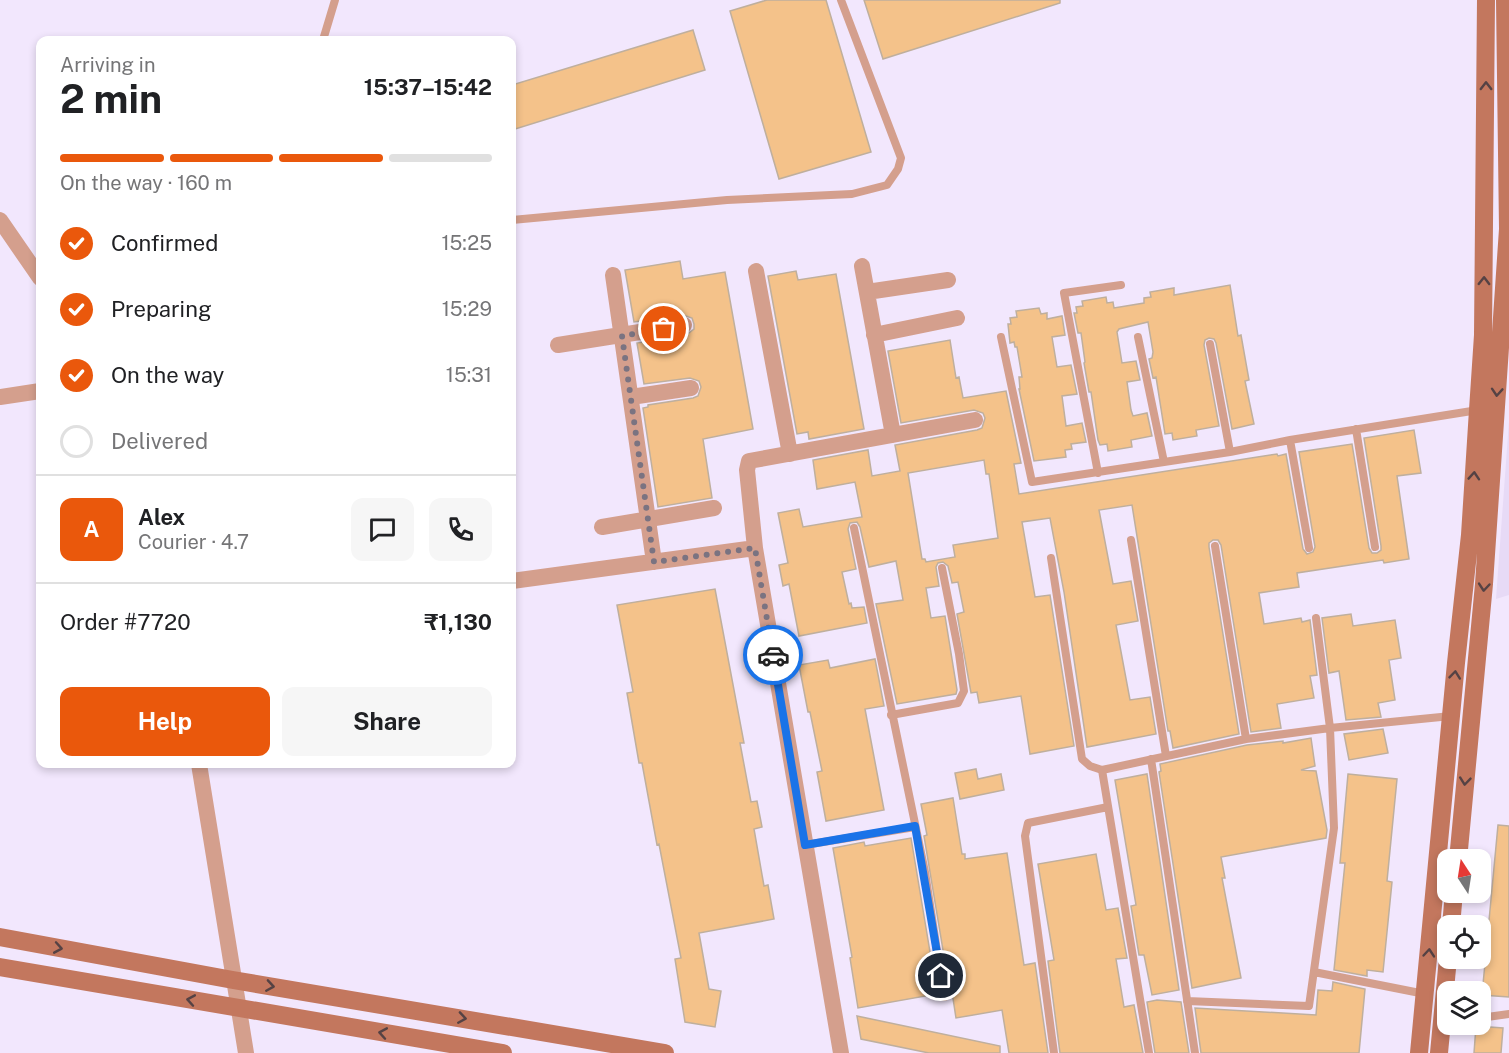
<!DOCTYPE html>
<html lang="en">
<head>
<meta charset="utf-8">
<style>
	:root { --surface:#fff; --page:#f6f6f6; --text:#202124; --muted:#757577; --line:#e0e0e0; --accent:#ea580c }
	body { margin:0; font-family:"Public Sans",sans-serif; background:var(--page); color:var(--text); height:100vh; display:flex; flex-direction:column; font-size:22px; white-space:nowrap }
	* { box-sizing:border-box; margin:0 }
	p { font-size:20px; color:var(--muted) }
	.icon { flex:none; width:33px; height:33px; fill:none; stroke:currentColor; stroke-width:2; stroke-linecap:round; stroke-linejoin:round }
	.map { position:relative; flex:1; overflow:hidden }
	.drawer { position:absolute; left:36px; top:36px; width:480px; height:732px; display:flex; flex-direction:column; background:var(--surface); border-radius:12px; box-shadow:0 3px 9px #0003 }
	.drawer>* { flex:none }
	.needle { width:39px; rotate:348deg }
	.controls { position:absolute; left:1437px; top:849px; display:grid; gap:12px }
	.controls a { display:grid; place-items:center; width:54px; height:54px; border-radius:12px; background:var(--surface); box-shadow:0 3px 9px #0003; font-size:30px }
	.pin { position:absolute; display:grid; place-items:center; width:51px; height:51px; color:#fff; margin:-26px; border:3px solid #fff; border-radius:50%; box-shadow:0 2px 6px #0007 }
	.courier { position:absolute; display:grid; place-items:center; width:60px; height:60px; margin:-30px; border:4px solid #1a73e8; border-radius:50%; background:#fff; color:#222; box-shadow:0 2px 8px #0007 }
	.head em { font-style:normal; font-weight:700 }
	.head div { display:flex; flex-direction:column-reverse }
	.head { display:flex; align-items:center; justify-content:space-between; height:102px; padding:0 24px }
	h1 { font-size:39px; font-weight:700; line-height:45px }
	.bar { display:grid; grid-template-columns:repeat(4,1fr); gap:9px 6px; align-content:center; height:72px; padding:0 24px }
	.bar i { height:8px; border-radius:4px; background:var(--line) }
	.bar .active { background:var(--accent) }
	.bar p { grid-column:span 4 }
	.line { display:flex; align-items:center; gap:15px; padding:0 24px; border-top:2px solid var(--line) }
	.line div { flex:1 }
	.round { display:grid; place-items:center; flex:none; width:63px; height:63px; border-radius:12px; background:var(--page) }
	ol { padding:0 24px; list-style:none }
	li { display:flex; align-items:center; gap:18px; height:66px }
	li p { margin-inline-start:auto }
	li .icon { padding:6px; border-radius:50%; background:var(--accent); color:#fff; stroke-width:4 }
	li:last-child { color:var(--muted) }
	li i { width:33px; height:33px; border:3px solid var(--line); border-radius:50% }
	.cta { display:flex; gap:12px; margin-top:auto; padding:12px 24px }
	.cta a { flex:1; height:69px; border-radius:12px; background:var(--accent); color:#fff; font-size:24px; font-weight:700; line-height:69px; text-align:center }
	.cta a+a { background:var(--page); color:var(--text) }
	.map>svg:first-child { display:block }
</style>
</head>
<body>
<div class="map">
<svg width="1509" height="1053" viewBox="0 0 1509 1053">
	<rect width="100%" height="100%" fill="#f2e7fd"/>
	<path fill="#e7daf6" d="M 1509,421 L 1509,595 L 1496,599 Z"/>
	<path fill="#f4c28a" stroke="#bfaf9d" stroke-width="1.5" fill-rule="evenodd" d="M 767,0 L 826,0 L 871,152 L 779,179 L 730,11 Z
		M 864,0 L 1060,0 L 1060,3 L 883,59 Z
		M 693,30 L 705,70 L 512,130 L 512,85 Z
		M 680,261 L 683,279 L 725,272 L 753,429 L 703,439 L 712,498 L 658,507 L 643,408 L 648,407 L 648,405 L 693,398 L 698,396 L 701,387 L 699,381 L 690,378 L 644,384 L 637,343 L 686,335 L 694,329 L 694,324 L 692,318 L 683,315 L 634,322 L 625,270 Z
		M 796,271 L 798,280 L 836,274 L 864,429 L 809,439 L 808,432 L 797,434 L 768,276 Z
		M 1230,285 L 1238,336 L 1241,335 L 1249,380 L 1245,381 L 1254,424 L 1232,429 L 1216,343 L 1214,339 L 1209,338 L 1205,340 L 1204,345 L 1219,426 L 1196,430 L 1197,436 L 1173,440 L 1172,433 L 1165,434 L 1156,377 L 1153,378 L 1149,359 L 1152,358 L 1153,352 L 1148,322 L 1119,329 L 1117,332 L 1122,363 L 1136,361 L 1140,380 L 1127,382 L 1131,410 L 1133,416 L 1147,413 L 1152,436 L 1131,440 L 1132,447 L 1108,451 L 1107,444 L 1100,445 L 1098,440 L 1091,392 L 1089,392 L 1084,363 L 1085,362 L 1081,333 L 1078,333 L 1074,313 L 1077,313 L 1076,307 L 1083,306 L 1082,301 L 1106,297 L 1107,303 L 1113,302 L 1114,308 L 1144,303 L 1144,298 L 1151,297 L 1150,292 L 1174,288 L 1174,295 Z
		M 1039,308 L 1041,314 L 1047,313 L 1047,319 L 1062,316 L 1065,335 L 1052,337 L 1057,367 L 1071,365 L 1077,394 L 1062,396 L 1066,426 L 1082,423 L 1086,442 L 1071,444 L 1072,449 L 1065,450 L 1066,457 L 1034,461 L 1019,389 L 1020,389 L 1019,377 L 1022,377 L 1017,347 L 1015,347 L 1014,342 L 1010,343 L 1008,324 L 1011,324 L 1010,318 L 1017,317 L 1016,311 Z
		M 950,340 L 956,378 L 959,377 L 963,398 L 1006,391 L 1021,463 L 1014,464 L 1019,494 L 1277,454 L 1278,456 L 1286,454 L 1303,549 L 1307,554 L 1313,552 L 1315,547 L 1299,452 L 1352,444 L 1369,548 L 1372,553 L 1377,553 L 1381,550 L 1381,546 L 1364,438 L 1414,430 L 1421,473 L 1397,476 L 1409,559 L 1384,563 L 1383,560 L 1297,573 L 1299,587 L 1259,593 L 1264,624 L 1301,618 L 1302,622 L 1310,620 L 1317,675 L 1310,676 L 1314,698 L 1277,704 L 1281,728 L 1251,732 L 1221,545 L 1218,540 L 1213,540 L 1209,543 L 1209,547 L 1239,734 L 1173,748 L 1170,731 L 1168,731 L 1132,505 L 1099,510 L 1113,584 L 1131,581 L 1138,621 L 1116,625 L 1130,700 L 1150,697 L 1156,734 L 1087,747 L 1064,592 L 1050,518 L 1022,522 L 1035,597 L 1050,595 L 1074,746 L 1030,754 L 1021,696 L 979,703 L 977,692 L 971,693 L 957,614 L 964,612 L 958,582 L 952,583 L 948,566 L 943,562 L 938,563 L 936,567 L 939,586 L 926,588 L 931,618 L 945,616 L 957,690 L 956,694 L 897,704 L 876,604 L 903,600 L 896,561 L 869,567 L 860,527 L 857,522 L 850,523 L 848,529 L 856,569 L 842,572 L 849,604 L 851,603 L 852,608 L 864,607 L 867,623 L 799,636 L 789,584 L 783,586 L 779,565 L 788,563 L 778,513 L 799,509 L 803,527 L 862,517 L 855,482 L 817,489 L 813,460 L 868,450 L 872,476 L 900,471 L 895,445 L 977,430 L 982,428 L 985,418 L 983,413 L 974,410 L 901,423 L 888,351 ZM 984,460 L 986,474 L 989,474 L 998,538 L 953,545 L 955,557 L 926,562 L 925,559 L 922,559 L 908,473 Z
		M 715,589 L 744,743 L 740,743 L 751,802 L 757,801 L 762,827 L 754,829 L 764,886 L 768,885 L 774,919 L 699,933 L 709,989 L 721,991 L 715,1027 L 685,1022 L 675,959 L 681,958 L 659,844 L 657,845 L 642,763 L 639,763 L 627,693 L 633,692 L 617,605 Z
		M 1351,614 L 1353,626 L 1395,620 L 1401,658 L 1389,660 L 1395,700 L 1378,703 L 1381,717 L 1346,720 L 1339,671 L 1329,673 L 1322,618 Z
		M 875,659 L 884,706 L 865,709 L 884,810 L 826,821 L 817,772 L 822,771 L 810,712 L 808,712 L 799,665 L 828,660 L 830,668 Z
		M 1383,729 L 1388,753 L 1349,760 L 1344,734 Z
		M 1311,738 L 1315,766 L 1301,770 L 1316,771 L 1327,830 L 1326,838 L 1221,857 L 1225,878 L 1222,878 L 1241,978 L 1192,988 L 1159,772 L 1161,771 L 1160,764 L 1247,745 L 1283,741 L 1283,743 Z
		M 976,769 L 978,779 L 1001,774 L 1004,790 L 960,799 L 955,773 Z
		M 1147,774 L 1179,990 L 1152,995 L 1144,955 L 1139,955 L 1131,906 L 1136,905 L 1115,780 Z
		M 1348,774 L 1397,779 L 1387,881 L 1392,882 L 1383,972 L 1367,970 L 1367,976 L 1334,970 L 1345,863 L 1340,863 Z
		M 953,798 L 962,854 L 965,854 L 965,859 L 1007,853 L 1024,965 L 1035,963 L 1048,1053 L 1009,1053 L 1002,1010 L 956,1018 L 952,992 L 950,992 L 924,836 L 927,835 L 921,804 Z
		M 1498,825 L 1509,826 L 1509,997 L 1482,995 Z
		M 911,838 L 937,994 L 858,1008 L 850,958 L 852,957 L 833,848 L 864,842 L 865,846 Z
		M 1096,854 L 1106,910 L 1118,908 L 1127,958 L 1116,959 L 1124,1007 L 1134,1005 L 1143,1053 L 1060,1053 L 1048,961 L 1054,960 L 1038,864 Z
		M 1333,982 L 1365,989 L 1359,1053 L 1201,1053 L 1195,1008 L 1316,1015 L 1318,990 L 1332,991 Z
		M 1157,1000 L 1181,1002 L 1189,1053 L 1155,1053 L 1147,1002 Z
		M 857,1016 L 1000,1046 L 1000,1053 L 929,1053 L 861,1039 Z
		M 1476,1026 L 1503,1028 L 1501,1053 L 1474,1053 Z"/>
	<g fill="none" stroke-linecap="round" stroke-linejoin="round">
		<path stroke="#d49f8d" stroke-width="8" d="M 323,40 L 335,0
			M 512,220 L 727,200 L 852,194 L 887,185 L 898,169 L 901,158 L 841,0
			M 1001,337 L 1032,482 L 1230,452 L 1210,344
			M 1138,337 L 1164,462
			M 1356,429 L 1375,547
			M 1290,440 L 1309,548
			M 1230,452 L 1290,440 L 1478,410
			M 1098,473 L 1064,293 L 1121,285
			M 854,528 L 925,872 L 944,997
			M 1131,540 L 1166,756
			M 1215,546 L 1246,739 L 1330,728 L 1451,716
			M 1051,558 L 1082,759 L 1090,766 L 1102,770 L 1246,739
			M 891,715 L 958,703 L 964,691 L 959,654 L 942,568
			M 1151,759 L 1195,1053
			M 1102,770 L 1149,1053
			M 805,845 L 915,827
			M 1314,972 L 1425,994
			M 1187,1001 L 1309,1006 L 1334,828 L 1330,728 L 1316,618
			M 1480,1018 L 1509,1014
			M 1054,1053 L 1025,836 L 1028,823 L 1108,807"/>
		<path stroke="#d49f8d" stroke-width="16" d="M 0,220 L 40,278
			M 862,266 L 893,435
			M 756,271 L 790,454
			M 613,275 L 654,562
			M 867,292 L 948,280
			M 874,335 L 957,318
			M 558,345 L 684,325
			M 0,397 L 40,391
			M 631,397 L 691,388
			M 602,527 L 714,508
			M 755,548 L 747,470 L 749,461 L 975,420
			M 512,581 L 755,548 L 841,1053
			M 199,764 L 246,1053"/>
		<path stroke="#c3775e" stroke-width="18" d="M 1458,860 L 1484,584 L 1508,229 L 1505,0
			M 1451,926 L 1454,892
			M 0,937 L 233,980 L 665,1053
			M 0,967 L 503,1053
			M 1419,1053 L 1456,663 L 1470,535 L 1478,410 L 1483,335 L 1486,0
			M 1439,1053 L 1448,958"/>
	</g>
	<defs><path id="oneway-chevron" d="M-2-3.5L2.5 0L-2 3.5" fill="none" stroke-width="1.6" stroke-linecap="round" stroke-linejoin="round" transform="scale(1.5)"/></defs>
	<g stroke="#554244">
		<use href="#oneway-chevron" transform="translate(1486 86) rotate(-90)"/>
		<use href="#oneway-chevron" transform="translate(1484 281) rotate(-89)"/>
		<use href="#oneway-chevron" transform="translate(1497 392) rotate(94)"/>
		<use href="#oneway-chevron" transform="translate(1474 476) rotate(-86)"/>
		<use href="#oneway-chevron" transform="translate(1484 587) rotate(95)"/>
		<use href="#oneway-chevron" transform="translate(1455 675) rotate(-84)"/>
		<use href="#oneway-chevron" transform="translate(1465 781) rotate(96)"/>
		<use href="#oneway-chevron" transform="translate(58 948) rotate(10)"/>
		<use href="#oneway-chevron" transform="translate(1429 953) rotate(-85)"/>
		<use href="#oneway-chevron" transform="translate(270 986) rotate(9)"/>
		<use href="#oneway-chevron" transform="translate(191 1000) rotate(-170)"/>
		<use href="#oneway-chevron" transform="translate(462 1018) rotate(9)"/>
		<use href="#oneway-chevron" transform="translate(383 1033) rotate(-170)"/>
	</g>
	<g fill="none" stroke-linecap="round" stroke-linejoin="round">
		<path stroke="#7a7381" stroke-width="6" stroke-dasharray="0 10.8" d="M 664,329 L 622,336 L 654,562 L 755,548 L 773,655"/>
		<path stroke="#1a73e8" stroke-width="8" d="M 773,655 L 805,845 L 915,826 L 941,976"/>
	</g>
</svg>
<div class="controls">
<a><svg class="needle" viewBox="-14 -14 28 28"><path d="M0-13l5 13h-10z" fill="#e53935"/><path d="M0 13l5-13h-10z" fill="#757577"/></svg></a>
<a><svg class="icon" aria-label="locate" viewBox="0 0 24 24"><circle cx="12" cy="12" r="6"/><path d="M12 2v4M12 18v4M2 12h4M18 12h4"/></svg></a>
<a><svg class="icon" aria-label="layers" viewBox="0 0 24 24"><path d="M12 4l9 5-9 5-9-5zM3 14l9 5 9-5"/></svg></a>
</div>
<div class="pin" style="left:664px;top:329px;background:#ea580c"><svg class="icon" aria-label="bag" viewBox="0 0 24 24"><path d="M5 8h14l-1 12H6zM9 8a3 3 0 0 1 6 0"/></svg></div>
<div class="pin" style="left:941px;top:976px;background:#1f2937"><svg class="icon" aria-label="home" viewBox="0 0 24 24"><path d="M3 11l9-7 9 7M6 9v11h12V9"/></svg></div>
<div class="courier" style="left:773px;top:655px"><svg class="icon" aria-label="car" viewBox="0 0 24 24"><path d="M5 17H2v-5l4-1 3-4h7l3 4 3 1v5h-3M9 17h6M6 11h13"/><circle cx="7" cy="17" r="2"/><circle cx="17" cy="17" r="2"/></svg></div>
<section class="drawer">
<div class="head"><div><h1>2 min</h1><p>Arriving in</p></div><em>15:37–15:42</em></div>
<div class="bar"><i class="active"></i><i class="active"></i><i class="active"></i><i></i><p>On the way · 160 m</p></div>
<ol>
<li><svg class="icon" aria-label="check" viewBox="0 0 24 24"><path d="M5 12l5 5 9-10"/></svg>Confirmed<p>15:25</p></li>
<li><svg class="icon" aria-label="check" viewBox="0 0 24 24"><path d="M5 12l5 5 9-10"/></svg>Preparing<p>15:29</p></li>
<li><svg class="icon" aria-label="check" viewBox="0 0 24 24"><path d="M5 12l5 5 9-10"/></svg>On the way<p>15:31</p></li>
<li><i></i>Delivered</li>
</ol>
<div class="line" style="height:108px"><b class="round" style="background:var(--accent);color:#fff">A</b><div><b>Alex</b><p>Courier · 4.7</p></div><a class="round"><svg class="icon" aria-label="chat" viewBox="0 0 24 24"><path d="M4 5h16v11H9l-5 4z"/></svg></a><a class="round"><svg class="icon" aria-label="phone" viewBox="0 0 24 24"><path d="M5 4h4l2 5-3 2q2 4 5 5l2-3 5 2v4C11 20 4 13 5 4z"/></svg></a></div>
<div class="line" style="height:78px"><div>Order #7720</div><b>₹1,130</b></div>
<div class="cta"><a>Help</a><a>Share</a></div>
</section>
</div>
</body>
</html>
